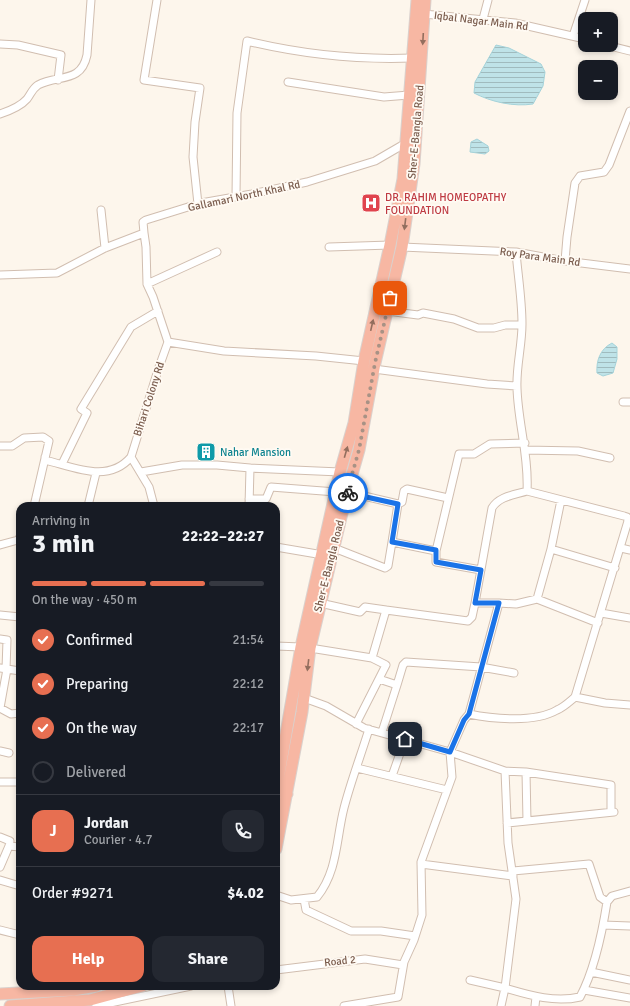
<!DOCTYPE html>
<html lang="en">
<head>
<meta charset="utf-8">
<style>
	:root { --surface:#171b24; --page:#242831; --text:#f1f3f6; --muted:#9ea1a6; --line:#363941; --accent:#e76f51 }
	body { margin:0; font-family:Signika,sans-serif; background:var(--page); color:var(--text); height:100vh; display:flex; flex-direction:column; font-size:15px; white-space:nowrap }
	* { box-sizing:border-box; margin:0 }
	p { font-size:13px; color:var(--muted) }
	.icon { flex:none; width:22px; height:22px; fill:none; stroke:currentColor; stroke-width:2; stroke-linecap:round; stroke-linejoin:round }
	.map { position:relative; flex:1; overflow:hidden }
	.details { position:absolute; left:16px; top:502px; width:264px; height:488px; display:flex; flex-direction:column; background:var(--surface); border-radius:12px; box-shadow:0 2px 6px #0003 }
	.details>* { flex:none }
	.buttons { position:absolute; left:578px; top:12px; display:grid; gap:8px }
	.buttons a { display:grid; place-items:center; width:40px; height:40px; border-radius:8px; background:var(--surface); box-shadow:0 2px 6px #0003; font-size:20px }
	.pin { position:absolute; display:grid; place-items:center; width:34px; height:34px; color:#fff; margin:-17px; border-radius:8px; box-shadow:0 2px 6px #0006 }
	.courier { position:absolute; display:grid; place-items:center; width:40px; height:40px; margin:-20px; border:3px solid #1a73e8; border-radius:50%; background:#fff; color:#222; box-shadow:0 1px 5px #0007 }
	.summary em { font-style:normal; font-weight:700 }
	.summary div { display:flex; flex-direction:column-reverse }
	.summary { display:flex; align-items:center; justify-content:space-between; height:68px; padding:0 16px }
	h1 { font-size:26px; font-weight:700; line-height:30px }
	.bar { display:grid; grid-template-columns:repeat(4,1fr); gap:6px 4px; align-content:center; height:48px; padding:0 16px }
	.bar i { height:5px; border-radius:3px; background:var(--line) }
	.bar .active { background:var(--accent) }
	.bar p { grid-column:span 4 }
	.line { display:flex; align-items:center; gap:10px; padding:0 16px; border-top:1px solid var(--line) }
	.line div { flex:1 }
	.round { display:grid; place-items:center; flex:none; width:42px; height:42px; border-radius:12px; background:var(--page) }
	ol { padding:0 16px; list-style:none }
	li { display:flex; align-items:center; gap:12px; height:44px }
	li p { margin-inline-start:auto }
	li .icon { padding:4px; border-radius:50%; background:var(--accent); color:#fff; stroke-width:4 }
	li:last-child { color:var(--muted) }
	li i { width:22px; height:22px; border:2px solid var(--line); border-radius:50% }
	.action { display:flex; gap:8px; margin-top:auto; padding:8px 16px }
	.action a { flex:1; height:46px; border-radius:12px; background:var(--accent); color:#fff; font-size:16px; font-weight:700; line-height:46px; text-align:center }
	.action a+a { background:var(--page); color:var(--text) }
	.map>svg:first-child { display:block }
</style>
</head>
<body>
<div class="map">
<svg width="630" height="1006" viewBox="0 0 630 1006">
	<defs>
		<pattern id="water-rules" width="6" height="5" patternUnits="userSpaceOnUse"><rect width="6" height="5" fill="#bfe3e8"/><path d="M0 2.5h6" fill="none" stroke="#a0bbbe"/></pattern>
	</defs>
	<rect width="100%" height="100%" fill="#fdf6ec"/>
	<path fill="url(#water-rules)" stroke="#a5d3da" d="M 496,45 L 509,48 L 541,64 L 545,72 L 543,86 L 533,104 C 514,107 491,102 474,93 L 475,82 Z
		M 477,139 L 488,146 L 489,151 L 485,154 L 470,152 L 471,142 Z
		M 612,343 L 617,347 L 617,359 L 613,373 L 603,376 L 597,373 C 596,361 600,349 612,343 Z"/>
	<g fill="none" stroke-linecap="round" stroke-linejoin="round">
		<defs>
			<path id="minor" d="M 157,0 L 144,80 L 200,88 L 195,122 L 193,157 L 198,204
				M 424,14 L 515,23 L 585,39
				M 483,19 L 488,0
				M 573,36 L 585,0
				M 0,44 L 18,45 L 61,55 L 58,80
				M 606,45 L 630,51
				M 288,82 L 384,97 L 409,95
				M 0,114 C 9,111 20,107 27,99 C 31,94 32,89 38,85 C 58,74 81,84 87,55 L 91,0
				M 236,197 L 237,113 L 247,41 C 301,54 356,60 412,58
				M 101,210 L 105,248
				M 144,233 L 146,247 L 147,284 L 153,297 L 168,342 L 224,351 L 316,356 L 364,361
				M 329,247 L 390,245
				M 402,247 L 516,252 L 565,261 L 630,269
				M 516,252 C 518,276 522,300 522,324 C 522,346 516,367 517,388 C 518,423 529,456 527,491 L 624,516 L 627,517 L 628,521 L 575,697
				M 565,261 L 567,237 L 575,183 L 580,176 L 604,172 L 609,165 L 630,111
				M 0,275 L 57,273 L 105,248 L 144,233 L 143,222 L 146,220 L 201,203 L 252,194 L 307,182 L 375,161 L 406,143
				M 147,284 L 217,252
				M 387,311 L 418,315 L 423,313 L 454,319 L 478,328 L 494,328 L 505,325 L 522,325
				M 374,369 L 487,384 L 517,386
				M 623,402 L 630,402
				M 0,446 L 12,446 L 24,438 L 43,437 L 49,441 L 34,506
				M 525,450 L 578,451 L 610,458
				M 45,457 L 45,460 C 74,467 108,484 131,457 L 158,370 L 168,342
				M 131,457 L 149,487 L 154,506
				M 62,464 L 87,413 L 81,409 L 131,327 L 158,311
				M 141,472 L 182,465 L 217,465 L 250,468
				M 347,492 L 398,504 L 392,542
				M 249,499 L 266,499 L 271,487 L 336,492
				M 398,504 L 402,502 L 404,491 L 407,489 L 448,498
				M 88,506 L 96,473
				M 249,506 L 250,468 L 340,472
				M 0,545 L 18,540 L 20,537
				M 276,547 L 323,555
				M 334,548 L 385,568 L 388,566 L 392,542 L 436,551 L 436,562 L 481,570
				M 621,548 L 630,550
				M 551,549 L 561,500
				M 436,551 L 459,454 L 474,454 L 490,444 L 525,443
				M 537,599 L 551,549 L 615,568
				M 320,603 L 360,612 L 365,607 L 386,610
				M 499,603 L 516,604 L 537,599 L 598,623
				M 601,613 L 630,618
				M 0,615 L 20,617
				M 0,639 L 7,640 L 6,669
				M 276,646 L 301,647
				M 310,648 L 372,658 L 386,610 L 468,621 L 472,617 L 475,603
				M 0,668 L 20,671
				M 379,679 L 397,685 L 382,732
				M 397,685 L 403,665 L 406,662 L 481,667 L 514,673
				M 304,698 L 326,706 L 364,728 L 450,752 L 505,771 L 508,843 L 516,899 L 505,988 C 529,995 554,1003 580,997 C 595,969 602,934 607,902 L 612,896 L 630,891
				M 0,708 L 7,669
				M 0,708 L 11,714 L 20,713
				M 469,714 L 499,603 L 475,603 L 492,508 C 499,496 515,495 527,491
				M 356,724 L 386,665 L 372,658
				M 0,751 L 9,753
				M 357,768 L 447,790
				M 505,771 L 526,772 L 611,785 L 611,812
				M 526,772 L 527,821
				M 392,776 L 405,739
				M 0,782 L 20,782
				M 507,823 L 614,812
				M 0,837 L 10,841 L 9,846
				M 421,864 L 513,876
				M 0,867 L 9,846 L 20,847
				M 513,871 L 589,864 L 600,897 L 607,902
				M 0,880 L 20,886
				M 276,895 L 291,900 L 317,897 C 338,871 336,839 344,808 C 351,781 361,755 369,729
				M 304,899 L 306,910 L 351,931 L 381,931 L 415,936
				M 603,925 L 630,926
				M 0,930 L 20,935
				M 276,970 L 365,959 L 403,965
				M 591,972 L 630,980
				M 470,980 L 505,988 L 501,1006
				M 228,986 L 231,1006
				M 584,990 L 630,998
				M 96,1006 L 191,986
				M 344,1006 L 398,997 L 404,962 L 414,940 L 422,915 L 421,862 L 452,777 L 450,752 L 464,720 L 469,714 C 493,719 535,723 557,710 C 564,707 569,702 575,697 L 605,703 L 630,705
				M 535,1006 L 536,997"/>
			<path id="highway" d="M 287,794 L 276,791 L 301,647 L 340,472 L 354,423 L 364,361 L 390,245 L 403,179 L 417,0
				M 276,849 L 302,712 L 310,648 L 347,492 L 359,450 L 375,363 L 402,247 L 414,164 L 425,0
				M 0,994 L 73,990 L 96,986
				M 10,1006 L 90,1000 L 142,986"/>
		</defs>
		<use href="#minor" stroke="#d1beb0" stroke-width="9"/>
		<use href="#highway" stroke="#dad1cd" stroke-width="13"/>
		<use href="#minor" stroke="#fff" stroke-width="7"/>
		<use href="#highway" stroke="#f7b7a3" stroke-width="11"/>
	</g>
	<defs><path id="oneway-solid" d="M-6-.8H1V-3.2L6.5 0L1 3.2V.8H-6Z"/></defs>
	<g fill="#936e5e">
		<use href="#oneway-solid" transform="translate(423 39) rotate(93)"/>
		<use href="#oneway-solid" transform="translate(405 224) rotate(97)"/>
		<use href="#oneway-solid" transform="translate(372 325) rotate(-77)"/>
		<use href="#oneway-solid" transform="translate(346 452) rotate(-74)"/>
		<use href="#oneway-solid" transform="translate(308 665) rotate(97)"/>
	</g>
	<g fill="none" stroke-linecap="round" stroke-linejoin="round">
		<path stroke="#a89285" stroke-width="4" stroke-dasharray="0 7.2" d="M 348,493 L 347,492 L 359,450 L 375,363 L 390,298"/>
		<path stroke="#1a73e8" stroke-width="5" d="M 348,493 L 398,504 L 392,542 L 436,550 L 436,562 L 481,570 L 475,603 L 499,603 L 469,714 L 464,720 L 450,752 L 405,739"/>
	</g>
	<defs>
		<symbol id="hospital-square" viewBox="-11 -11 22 22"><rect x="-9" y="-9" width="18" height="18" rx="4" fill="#e0444e" stroke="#fffaf3"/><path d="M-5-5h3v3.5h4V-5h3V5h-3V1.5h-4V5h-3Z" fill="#fff"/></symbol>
		<symbol id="building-square" viewBox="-11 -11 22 22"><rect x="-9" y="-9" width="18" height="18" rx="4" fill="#0f9aa8" stroke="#fffaf3"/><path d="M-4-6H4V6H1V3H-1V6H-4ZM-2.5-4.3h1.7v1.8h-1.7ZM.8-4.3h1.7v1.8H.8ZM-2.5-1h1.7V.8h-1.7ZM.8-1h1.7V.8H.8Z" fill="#fff"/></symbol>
	</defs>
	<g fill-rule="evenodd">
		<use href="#hospital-square" x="360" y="192" width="22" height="22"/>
		<use href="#building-square" x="195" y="441" width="22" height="22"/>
	</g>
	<g text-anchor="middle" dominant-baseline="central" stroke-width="3.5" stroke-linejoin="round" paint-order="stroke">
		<g font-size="11" fill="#7a5c4d" stroke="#fffaf3">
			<text transform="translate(481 21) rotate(7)">Iqbal Nagar Main Rd</text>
			<text transform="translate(416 132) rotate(-85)">Sher-E-Bangla Road</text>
			<text transform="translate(244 196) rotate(-12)">Gallamari North Khal Rd</text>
			<text transform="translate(540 257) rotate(8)">Roy Para Main Rd</text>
			<text transform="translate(149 399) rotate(-72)">Bihari Colony Rd</text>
			<text transform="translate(329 566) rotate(-76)">Sher-E-Bangla Road</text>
			<text transform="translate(340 961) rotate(-6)">Road 2</text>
		</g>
		<g font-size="11" fill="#be3a42" stroke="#fffaf3" text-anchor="start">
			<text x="385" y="197">DR. RAHIM HOMEOPATHY<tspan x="385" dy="13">FOUNDATION</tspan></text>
		</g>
		<g font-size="11" fill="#0d838f" stroke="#fffaf3" text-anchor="start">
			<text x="220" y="452">Nahar Mansion</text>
		</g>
	</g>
</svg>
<div class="buttons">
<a>+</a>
<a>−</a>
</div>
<div class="pin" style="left:390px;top:298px;background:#ea580c"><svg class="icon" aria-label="bag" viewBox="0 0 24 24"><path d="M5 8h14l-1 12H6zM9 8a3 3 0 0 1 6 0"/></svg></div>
<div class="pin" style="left:405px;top:739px;background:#1f2937"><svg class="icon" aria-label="home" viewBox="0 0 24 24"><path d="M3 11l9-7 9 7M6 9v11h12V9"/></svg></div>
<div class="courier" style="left:348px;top:493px"><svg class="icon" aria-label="bike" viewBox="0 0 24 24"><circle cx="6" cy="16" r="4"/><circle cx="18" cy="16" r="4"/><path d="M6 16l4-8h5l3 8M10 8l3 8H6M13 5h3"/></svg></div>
<section class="details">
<div class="summary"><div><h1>3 min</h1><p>Arriving in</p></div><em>22:22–22:27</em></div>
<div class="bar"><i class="active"></i><i class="active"></i><i class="active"></i><i></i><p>On the way · 450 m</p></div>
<ol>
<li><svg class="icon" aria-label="check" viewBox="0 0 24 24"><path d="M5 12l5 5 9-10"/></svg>Confirmed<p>21:54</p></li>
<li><svg class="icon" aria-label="check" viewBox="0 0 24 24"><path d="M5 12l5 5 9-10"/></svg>Preparing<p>22:12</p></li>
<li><svg class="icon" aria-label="check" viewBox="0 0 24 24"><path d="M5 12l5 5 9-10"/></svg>On the way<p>22:17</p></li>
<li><i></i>Delivered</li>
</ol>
<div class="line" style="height:72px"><b class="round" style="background:var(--accent);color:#fff">J</b><div><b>Jordan</b><p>Courier · 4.7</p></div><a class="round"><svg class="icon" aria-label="phone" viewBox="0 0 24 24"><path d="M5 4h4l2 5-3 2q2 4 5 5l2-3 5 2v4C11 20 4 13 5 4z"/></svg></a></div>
<div class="line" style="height:52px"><div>Order #9271</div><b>$4.02</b></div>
<div class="action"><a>Help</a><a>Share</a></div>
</section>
</div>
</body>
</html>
